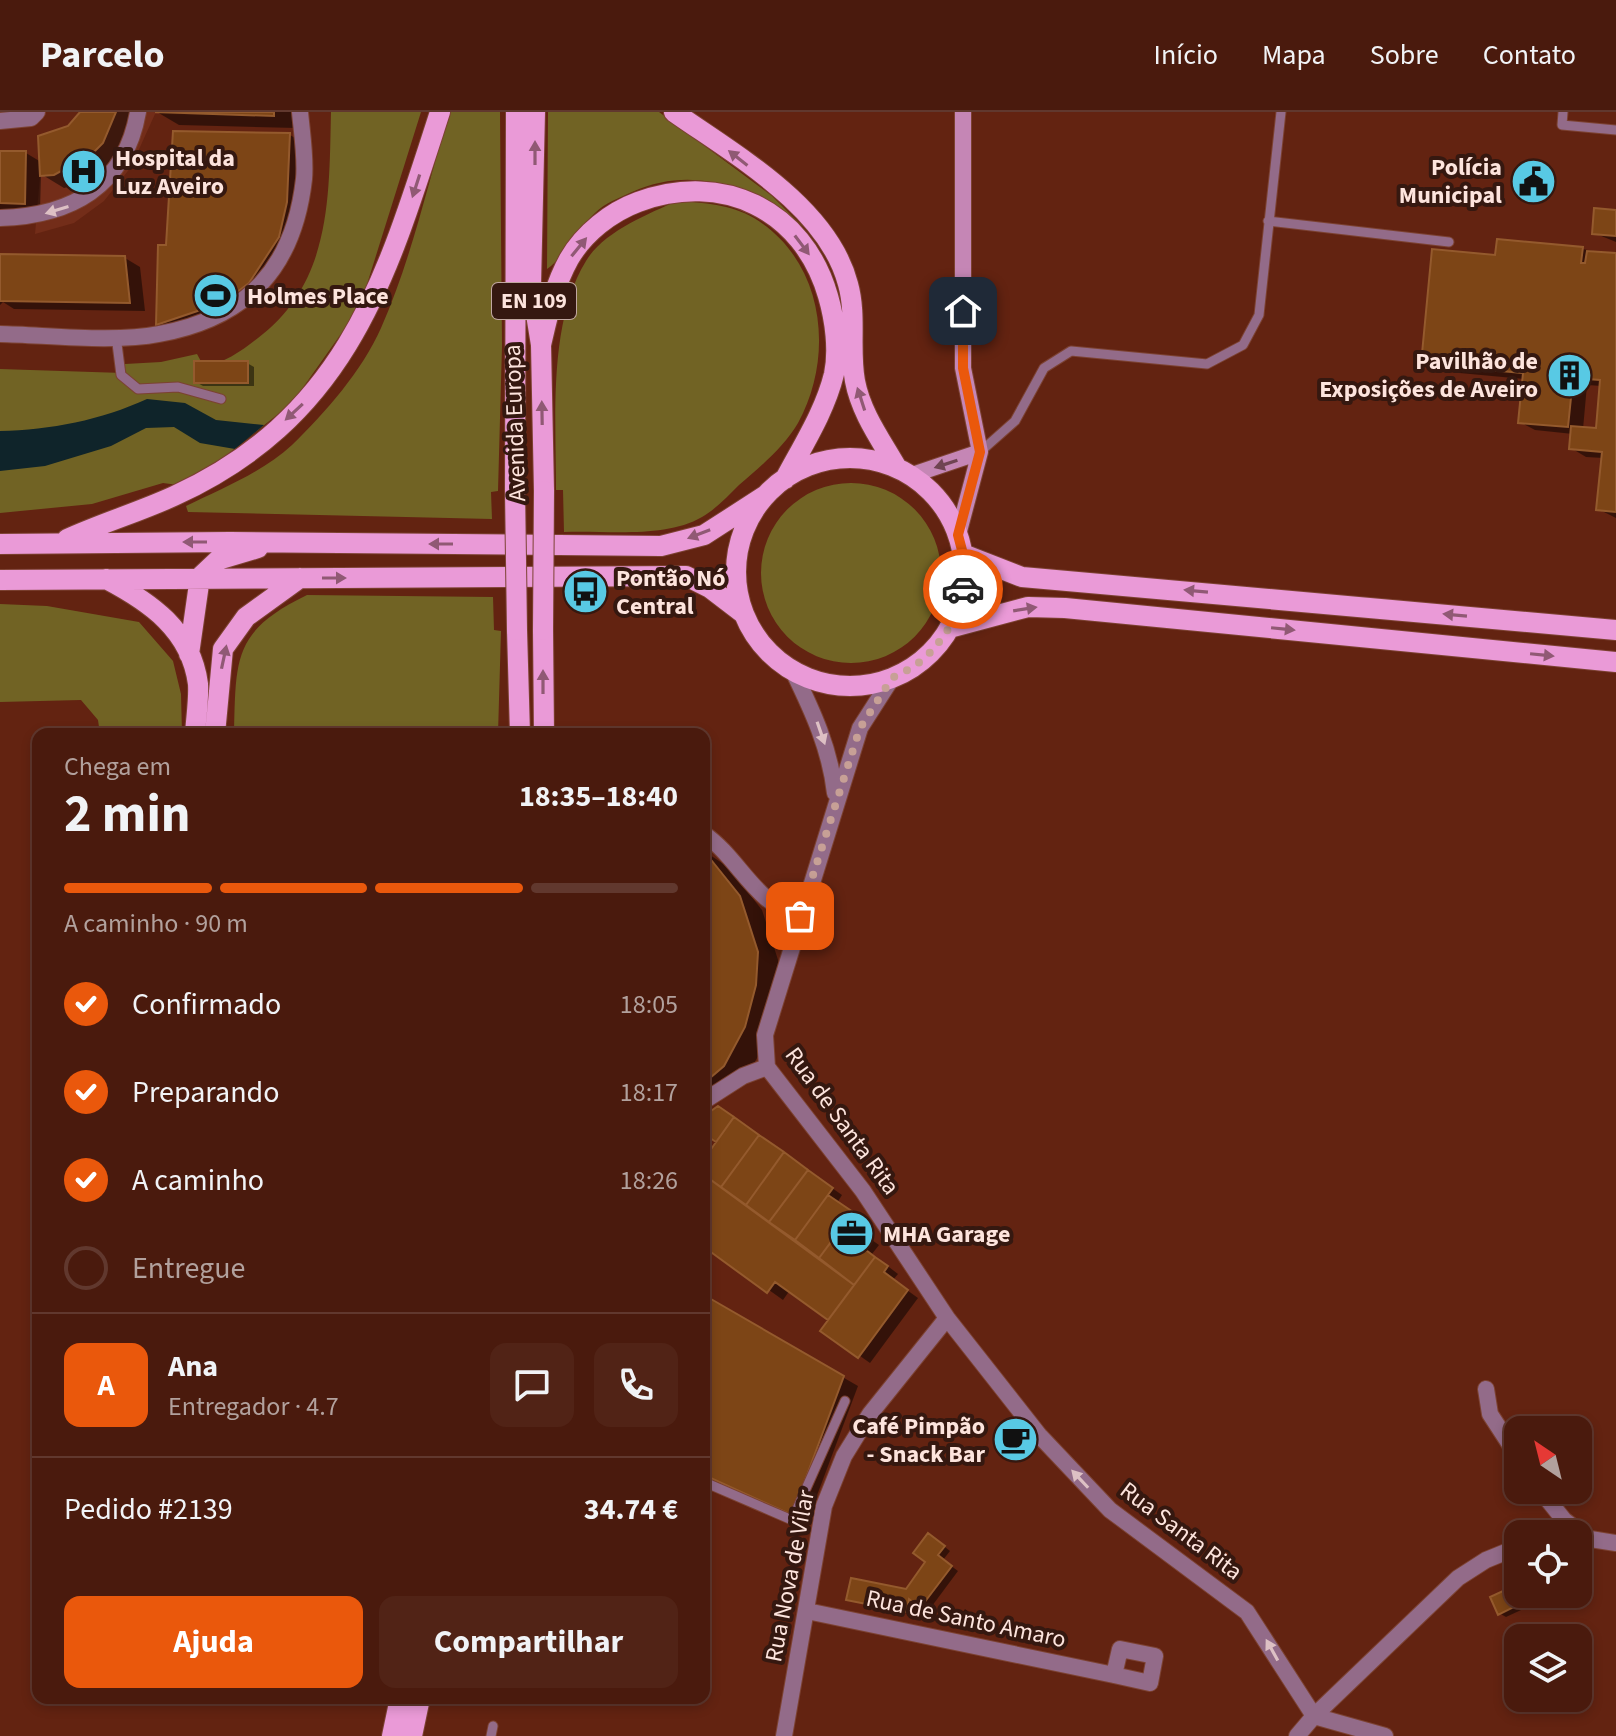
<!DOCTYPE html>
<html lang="pt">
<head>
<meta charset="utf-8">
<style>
	:root { --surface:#4a1a0d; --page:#512316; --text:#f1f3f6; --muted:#b2a19d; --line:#61382e; --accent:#ea580c }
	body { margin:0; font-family:"Source Sans 3",sans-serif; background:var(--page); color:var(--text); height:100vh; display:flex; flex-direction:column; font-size:30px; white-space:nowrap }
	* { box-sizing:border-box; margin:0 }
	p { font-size:26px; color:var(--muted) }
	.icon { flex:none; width:44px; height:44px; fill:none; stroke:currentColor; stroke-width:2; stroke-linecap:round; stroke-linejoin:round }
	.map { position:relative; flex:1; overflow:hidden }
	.drawer { position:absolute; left:32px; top:616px; width:678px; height:976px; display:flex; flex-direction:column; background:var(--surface); border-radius:16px; box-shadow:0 4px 12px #0003,0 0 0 2px var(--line) }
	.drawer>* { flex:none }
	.needle { width:52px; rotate:325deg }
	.buttons { position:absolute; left:1504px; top:1304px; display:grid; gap:16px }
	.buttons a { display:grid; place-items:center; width:88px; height:88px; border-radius:16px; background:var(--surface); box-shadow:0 4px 12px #0003,0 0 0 2px var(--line); font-size:40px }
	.pin { position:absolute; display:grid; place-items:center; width:68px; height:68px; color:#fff; margin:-34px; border-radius:16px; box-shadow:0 4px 12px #0006 }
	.courier { position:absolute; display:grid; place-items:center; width:80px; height:80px; margin:-40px; border:6px solid #ea580c; border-radius:50%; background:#fff; color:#222; box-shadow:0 2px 10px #0007 }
	.summary em { font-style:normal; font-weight:700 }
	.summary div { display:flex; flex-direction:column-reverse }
	.summary { display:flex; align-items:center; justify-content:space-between; height:136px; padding:0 32px }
	h1 { font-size:52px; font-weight:700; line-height:60px }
	.bar { display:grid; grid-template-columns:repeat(4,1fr); gap:12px 8px; align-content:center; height:96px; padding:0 32px }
	.bar i { height:10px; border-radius:6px; background:var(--line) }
	.bar .selected { background:var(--accent) }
	.bar p { grid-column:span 4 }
	.line { display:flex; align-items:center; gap:20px; padding:0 32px; border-top:2px solid var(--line) }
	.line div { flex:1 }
	.round { display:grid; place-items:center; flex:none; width:84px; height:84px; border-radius:16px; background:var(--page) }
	ol { padding:0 32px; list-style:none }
	li { display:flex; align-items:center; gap:24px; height:88px }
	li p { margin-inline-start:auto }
	li .icon { padding:8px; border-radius:50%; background:var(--accent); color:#fff; stroke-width:4 }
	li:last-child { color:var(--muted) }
	li i { width:44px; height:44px; border:4px solid var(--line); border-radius:50% }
	.primary-button { display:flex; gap:16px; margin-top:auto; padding:16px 32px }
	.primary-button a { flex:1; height:92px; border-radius:16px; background:var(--accent); color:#fff; font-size:32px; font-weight:700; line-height:92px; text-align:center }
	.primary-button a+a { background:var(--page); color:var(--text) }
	header { display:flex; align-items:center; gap:48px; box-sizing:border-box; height:112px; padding:0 40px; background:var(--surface); border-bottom:2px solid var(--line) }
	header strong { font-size:38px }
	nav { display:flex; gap:44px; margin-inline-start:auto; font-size:28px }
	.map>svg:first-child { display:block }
</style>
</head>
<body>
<header>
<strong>Parcelo</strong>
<nav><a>Início</a><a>Mapa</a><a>Sobre</a><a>Contato</a></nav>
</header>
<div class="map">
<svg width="1616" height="1624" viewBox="0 0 1616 1624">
	<rect width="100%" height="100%" fill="#632311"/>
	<path fill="#732d19" d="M 80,0 L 274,0 L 274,4 L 155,2 L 131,55 L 104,89 L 74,111 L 35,122 L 40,64 L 38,24 L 68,14 Z"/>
	<path fill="#716324" d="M 331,0 L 421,0 L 363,185 L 348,212 L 292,291 L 224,345 L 178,373 L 163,371 L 92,392 L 0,401 L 0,257 L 123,261 L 125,252 L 161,250 L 197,242 L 204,255 C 224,251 242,239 258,226 C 332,170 329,84 331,0 Z
		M 449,0 L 500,0 L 502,234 L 498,379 L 491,380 L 492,407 L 188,400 L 186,394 C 221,377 263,360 292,333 C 325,301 362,259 381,216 C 411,148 428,72 449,0 Z
		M 548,0 L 659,0 L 772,84 L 803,115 C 750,76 696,52 632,80 C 619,86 605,91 595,101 C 578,116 565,145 547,157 Z
		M 677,89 C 704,91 730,92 754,106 C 825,149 835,244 798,311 C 784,335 760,355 739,373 C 728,384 716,397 702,405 C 664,427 606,418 564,420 L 563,378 L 556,378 C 556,307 548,211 586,149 C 603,120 648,102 677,89 Z
		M761 461a90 90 0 1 1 180 0a90 90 0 1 1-180 0Z
		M 307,483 L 493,485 L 494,518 L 501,519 L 498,622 L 234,622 C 236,546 233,519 307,483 Z
		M 0,492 L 47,494 L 139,510 L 173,549 L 181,582 L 182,622 L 100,622 L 98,608 L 81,588 L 0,590 Z"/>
	<path fill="#0f242a" d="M 147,287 L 185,291 L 216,308 L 264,313 L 235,337 L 200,331 L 174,315 L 146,316 L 111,334 L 45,354 L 0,359 L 0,319 C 51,318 101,308 147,287 Z"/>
	<path fill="#0007" fill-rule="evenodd" d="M 82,0 L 138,0 L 115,55 L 91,69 L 64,76 L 41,62 L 40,99 L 0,98 L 0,41 L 26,41 L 41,50 Z
		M 157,0 L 296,0 L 296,16 L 179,13 Z
		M 290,23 L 305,32 L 302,99 L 264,180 L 173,220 L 158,212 L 168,134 Z
		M 1616,100 L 1616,130 L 1594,121 Z
		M 1582,137 L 1616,143 L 1616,406 L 1598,397 L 1603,346 L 1586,345 L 1571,336 L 1573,322 L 1535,318 L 1520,310 L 1524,267 L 1438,259 L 1423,251 L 1497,145 ZM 1587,273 L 1602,274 L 1597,318 L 1583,317 Z
		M 0,144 L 125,146 L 140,155 L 145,199 L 14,197 L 3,190 L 0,193 Z
		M 247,251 L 254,255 L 254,274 L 203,274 L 196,270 Z
		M 704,739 L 728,755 L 762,798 L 780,854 L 767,928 L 746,966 L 718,990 L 704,986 Z
		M 718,996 L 842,1083 L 837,1091 L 858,1106 L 852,1114 L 879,1133 L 872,1142 L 898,1162 L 893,1168 L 918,1186 L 870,1251 L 823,1218 L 831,1208 L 790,1178 L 783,1188 L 704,1132 L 704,1050 L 719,1030 L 704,1020 L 704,1007 Z
		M 704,1185 L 858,1274 L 807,1410 L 704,1363 Z
		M 936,1428 L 950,1439 L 943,1448 L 958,1459 L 932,1494 L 916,1490 L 913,1503 L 849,1487 L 906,1479 L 928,1450 Z
		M 1518,1474 L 1518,1482 L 1527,1482 L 1532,1493 L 1506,1505 L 1499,1501 Z
		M 965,1497 L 973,1503 L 969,1510 L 960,1504 Z"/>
	<path fill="#7d4516" stroke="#945a2d" stroke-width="2" d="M 80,0 L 116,0 L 103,31 L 92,42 L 54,63 L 40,64 L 38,24 L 68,14 Z
		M 155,0 L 274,0 L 274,4 Z
		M 173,19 L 290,21 L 287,90 L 279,125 L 249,171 L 224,190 L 156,213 L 158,133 L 166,133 Z
		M 0,39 L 26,39 L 25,92 L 0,91 Z
		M 1594,96 L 1616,98 L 1616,124 L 1592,122 Z
		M 1497,127 L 1583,135 L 1581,151 L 1585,151 L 1587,139 L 1616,141 L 1616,400 L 1596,398 L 1602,340 L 1569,337 L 1571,314 L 1596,316 L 1600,268 L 1573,266 L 1568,315 L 1518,311 L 1523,261 L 1421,252 L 1432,137 L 1495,143 Z
		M 0,142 L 125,144 L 130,191 L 0,189 Z
		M 194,249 L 248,249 L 248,271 L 194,271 Z
		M 704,739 L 740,784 L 758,840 L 756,873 L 745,915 L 724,954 L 704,971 Z
		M 718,994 L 734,1005 L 716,1030 L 704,1022 L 704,1004 Z
		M 734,1005 L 759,1023 L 721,1075 L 704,1063 L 704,1047 Z
		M 759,1023 L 784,1040 L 746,1093 L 721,1075 Z
		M 784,1040 L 808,1058 L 769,1110 L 746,1093 Z
		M 808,1058 L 833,1076 L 795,1128 L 769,1110 Z
		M 704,1063 L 854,1173 L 828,1208 L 775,1170 L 767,1181 L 704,1135 Z
		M 828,1083 L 853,1100 L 819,1146 L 795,1128 Z
		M 847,1109 L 869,1125 L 862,1135 L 875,1145 L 854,1173 L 819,1146 Z
		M 875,1145 L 888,1154 L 884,1160 L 908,1178 L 858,1246 L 820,1219 Z
		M 704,1183 L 844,1264 L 792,1403 L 704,1363 Z
		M 928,1421 L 945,1434 L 938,1443 L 952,1454 L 924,1491 L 918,1487 L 914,1491 L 909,1487 L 907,1500 L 846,1488 L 851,1466 L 906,1477 L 925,1450 L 913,1441 Z
		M 1518,1472 L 1518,1482 L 1523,1482 L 1526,1489 L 1498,1503 L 1490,1485 Z"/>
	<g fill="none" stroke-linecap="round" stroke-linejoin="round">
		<defs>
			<path id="lane" d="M 1563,0 L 1562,13 L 1616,18
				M 1268,109 L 1449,130
				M 116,224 L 121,263 L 138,277 L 178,275 L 221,287
				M 980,340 L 1015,309 L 1044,256 L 1071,239 L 1207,252 L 1243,233 L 1259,203 L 1281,0
				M 704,1370 L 792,1408 L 845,1289
				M 491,1624 L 493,1614"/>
			<path id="street" d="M 0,9 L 31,6 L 37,0
				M 0,106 C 70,104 125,75 138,0
				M 0,222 C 47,223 114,231 159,222 C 247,206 294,156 304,67 C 306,46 302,22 300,0
				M 793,559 C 813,600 830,637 835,681
				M 892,566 L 860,616 L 765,923 L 767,955 L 863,1079 L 947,1206 L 1039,1323 L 1110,1398 L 1247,1500 L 1314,1604
				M 704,722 C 740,747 755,793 800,804
				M 704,989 L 743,964 L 767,955
				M 1486,1277 L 1490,1302 L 1518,1345
				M 1540,1378 L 1564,1408 L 1585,1424
				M 1578,1425 L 1616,1431
				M 807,1499 L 1114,1563 L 1150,1571 L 1155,1544 L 1120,1537 L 1114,1563
				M 1314,1604 L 1385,1624
				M 784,1624 L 824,1394 L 844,1344 L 870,1302 L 947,1206
				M 1297,1624 L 1314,1604 L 1458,1466 L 1486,1448 L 1518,1435"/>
			<path id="secondary" d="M 912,363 L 980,340
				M 958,423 L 980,340 L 963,256 L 963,0"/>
			<path id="primary" d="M 535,0 L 531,172 L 541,233 L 544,379
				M 674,0 C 735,43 828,95 848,172 C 857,204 849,237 855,269 C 861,301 881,328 897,356
				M 541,233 C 548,203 554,174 569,147 C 584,121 611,100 638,90 C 722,59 803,97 828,184 C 835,208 839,238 834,262 C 825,299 803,333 785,367
				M736 460a114 114 0 1 1 228 0a114 114 0 1 1-228 0Z
				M 515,379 L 516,0
				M 67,427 C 102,411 139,400 174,384 C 348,304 386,167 440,0
				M 0,432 L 230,430 L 661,434 L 704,423 L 766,383
				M 963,442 L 1022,465 L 1616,518
				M 106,467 C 150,490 191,518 198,572 C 199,587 196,606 195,622
				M 0,468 L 686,464 L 710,476 L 744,502
				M 949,516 L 1028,495 L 1065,496 L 1616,550
				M 517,518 L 520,622
				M 543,518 L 544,622
				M 189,542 L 200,465 L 218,448 L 258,436
				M 215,622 L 223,537 L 246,505 L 300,466
				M 392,1624 L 400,1586
				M 412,1624 L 420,1586"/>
		</defs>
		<use href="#lane" stroke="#7c4232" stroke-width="11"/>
		<use href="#street" stroke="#7c4232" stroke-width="18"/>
		<use href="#secondary" stroke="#7c4232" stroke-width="18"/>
		<use href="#primary" stroke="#7c4232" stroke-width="22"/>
		<use href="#lane" stroke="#936b89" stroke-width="9"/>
		<use href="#street" stroke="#936b89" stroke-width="16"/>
		<use href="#secondary" stroke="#c586b5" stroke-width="16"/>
		<use href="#primary" stroke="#ea9ad7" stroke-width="20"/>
		<defs>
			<path id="primary-bridge" d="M 515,379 L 517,518
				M 543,518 L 544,379"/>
		</defs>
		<use href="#primary-bridge" stroke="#7c4232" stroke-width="22" stroke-linecap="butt"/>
		<use href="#primary-bridge" stroke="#ea9ad7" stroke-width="20"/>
	</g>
	<defs><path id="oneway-solid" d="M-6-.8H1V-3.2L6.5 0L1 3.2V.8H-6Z" transform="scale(2)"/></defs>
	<g fill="#905974">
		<use href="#oneway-solid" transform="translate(535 41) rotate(-90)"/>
		<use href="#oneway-solid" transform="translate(738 46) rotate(-142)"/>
		<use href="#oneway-solid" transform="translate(416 74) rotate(108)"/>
		<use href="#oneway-solid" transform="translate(802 133) rotate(53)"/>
		<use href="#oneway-solid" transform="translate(579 135) rotate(-51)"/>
		<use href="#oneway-solid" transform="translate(861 287) rotate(-108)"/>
		<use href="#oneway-solid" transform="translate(294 300) rotate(137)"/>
		<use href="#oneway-solid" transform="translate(542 301) rotate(-91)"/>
		<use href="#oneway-solid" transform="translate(699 422) rotate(159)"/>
		<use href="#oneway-solid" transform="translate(195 430) rotate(180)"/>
		<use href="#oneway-solid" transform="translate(441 432) rotate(-180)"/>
		<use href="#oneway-solid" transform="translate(334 466)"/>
		<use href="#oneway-solid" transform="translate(1196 479) rotate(-175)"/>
		<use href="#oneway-solid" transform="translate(1025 497) rotate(-9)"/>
		<use href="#oneway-solid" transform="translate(1455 503) rotate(-175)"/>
		<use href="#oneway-solid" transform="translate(1283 517) rotate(6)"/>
		<use href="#oneway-solid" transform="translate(1542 543) rotate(6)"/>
		<use href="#oneway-solid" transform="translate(224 545) rotate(-78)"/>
		<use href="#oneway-solid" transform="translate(543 570) rotate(-90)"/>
	</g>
	<g fill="#ddc0c4">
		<use href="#oneway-solid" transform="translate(57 98) rotate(163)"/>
		<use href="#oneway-solid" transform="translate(821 621) rotate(71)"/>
		<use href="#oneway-solid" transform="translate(1080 1367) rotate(-133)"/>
		<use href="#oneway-solid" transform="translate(1272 1538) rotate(-119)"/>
	</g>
	<use fill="#6f4452" href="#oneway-solid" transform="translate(946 352) rotate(162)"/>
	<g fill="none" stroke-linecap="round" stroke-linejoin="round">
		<path stroke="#c7a096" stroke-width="8" stroke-dasharray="0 14.4" d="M 800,804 L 860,616 L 892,566 L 915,554 L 934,537 L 949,516 L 963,477"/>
		<path stroke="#ea580c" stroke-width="10" d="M 963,477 L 963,442 L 958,423 L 980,340 L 963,256 L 963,199"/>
	</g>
	<defs>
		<symbol id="hospital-disc" viewBox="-11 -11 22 22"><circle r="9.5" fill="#58c9e4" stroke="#351810"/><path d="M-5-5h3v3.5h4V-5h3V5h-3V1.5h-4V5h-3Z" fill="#111"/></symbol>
		<symbol id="civic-disc" viewBox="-11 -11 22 22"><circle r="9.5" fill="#58c9e4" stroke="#351810"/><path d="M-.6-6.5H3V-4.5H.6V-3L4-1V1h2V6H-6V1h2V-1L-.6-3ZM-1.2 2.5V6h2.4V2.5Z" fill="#111"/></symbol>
		<symbol id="stadium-disc" viewBox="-11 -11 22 22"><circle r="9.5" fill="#58c9e4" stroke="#351810"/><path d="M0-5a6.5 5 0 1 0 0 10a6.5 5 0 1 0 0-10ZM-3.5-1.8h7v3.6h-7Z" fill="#111"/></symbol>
		<symbol id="building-disc" viewBox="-11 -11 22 22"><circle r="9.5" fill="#58c9e4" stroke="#351810"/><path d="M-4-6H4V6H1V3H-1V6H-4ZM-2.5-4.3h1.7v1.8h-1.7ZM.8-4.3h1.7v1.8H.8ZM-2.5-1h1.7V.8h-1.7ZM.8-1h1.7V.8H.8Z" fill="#111"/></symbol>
		<symbol id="bus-disc" viewBox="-11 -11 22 22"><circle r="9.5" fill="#58c9e4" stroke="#351810"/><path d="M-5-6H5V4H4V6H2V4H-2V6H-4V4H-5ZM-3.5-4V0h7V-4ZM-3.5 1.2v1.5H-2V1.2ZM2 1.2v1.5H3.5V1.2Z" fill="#111"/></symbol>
		<symbol id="office-disc" viewBox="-11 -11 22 22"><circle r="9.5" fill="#58c9e4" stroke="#351810"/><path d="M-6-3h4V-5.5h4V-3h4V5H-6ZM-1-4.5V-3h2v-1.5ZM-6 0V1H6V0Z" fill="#111"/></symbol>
		<symbol id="cafe-disc" viewBox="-11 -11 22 22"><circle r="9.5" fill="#58c9e4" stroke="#351810"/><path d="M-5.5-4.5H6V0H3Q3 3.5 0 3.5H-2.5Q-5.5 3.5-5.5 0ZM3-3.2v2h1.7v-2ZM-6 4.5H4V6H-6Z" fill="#111"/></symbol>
	</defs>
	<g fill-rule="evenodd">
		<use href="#hospital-disc" x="58" y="34" width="51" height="51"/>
		<use href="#civic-disc" x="1508" y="44" width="51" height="51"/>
		<use href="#stadium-disc" x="190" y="158" width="51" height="51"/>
		<use href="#building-disc" x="1544" y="238" width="51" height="51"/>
		<use href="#bus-disc" x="560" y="454" width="51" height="51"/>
		<use href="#office-disc" x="826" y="1096" width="51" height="51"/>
		<use href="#cafe-disc" x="990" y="1302" width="51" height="51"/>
	</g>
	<g text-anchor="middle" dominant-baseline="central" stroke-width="8" stroke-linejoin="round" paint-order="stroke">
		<rect fill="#351810" stroke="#c1a7a0" stroke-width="2" x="492" y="171" width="84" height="36" rx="6"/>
		<g font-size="22" font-weight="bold" fill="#fde4dd">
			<text x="534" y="189">EN 109</text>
		</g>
		<g font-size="24" font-weight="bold" fill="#fde4dd" stroke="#351810" text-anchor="start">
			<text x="115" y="46">Hospital da<tspan x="115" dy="28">Luz Aveiro</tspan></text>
			<text x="1502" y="55" text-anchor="end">Polícia<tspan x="1502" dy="28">Municipal</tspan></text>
			<text x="247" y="184">Holmes Place</text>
			<text x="1538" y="249" text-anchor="end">Pavilhão de<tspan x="1538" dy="28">Exposições de Aveiro</tspan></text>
			<text x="616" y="466">Pontão Nó<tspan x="616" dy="28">Central</tspan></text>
			<text x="883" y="1122">MHA Garage</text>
			<text x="985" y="1314" text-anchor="end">Café Pimpão<tspan x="985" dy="28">- Snack Bar</tspan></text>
		</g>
		<g font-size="24" fill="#fde4dd" stroke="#351810">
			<text transform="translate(515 311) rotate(-92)">Avenida Europa</text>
			<text transform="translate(842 1009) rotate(54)">Rua de Santa Rita</text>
			<text transform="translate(1181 1419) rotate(37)">Rua Santa Rita</text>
			<text transform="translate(790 1464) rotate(-79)">Rua Nova de Vilar</text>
			<text transform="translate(966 1507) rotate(12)">Rua de Santo Amaro</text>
		</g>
	</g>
</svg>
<div class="buttons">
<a><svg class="needle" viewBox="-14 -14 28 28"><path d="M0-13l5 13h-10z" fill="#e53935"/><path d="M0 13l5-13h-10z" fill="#b2a19d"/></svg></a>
<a><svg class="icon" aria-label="locate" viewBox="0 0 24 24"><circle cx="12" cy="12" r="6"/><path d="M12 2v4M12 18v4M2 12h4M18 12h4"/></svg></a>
<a><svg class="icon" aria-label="layers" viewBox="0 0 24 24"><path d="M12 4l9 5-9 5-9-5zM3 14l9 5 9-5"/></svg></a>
</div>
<div class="pin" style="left:800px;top:804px;background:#ea580c"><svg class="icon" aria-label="bag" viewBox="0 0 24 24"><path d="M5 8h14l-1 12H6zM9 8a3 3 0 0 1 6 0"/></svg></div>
<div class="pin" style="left:963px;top:199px;background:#1f2937"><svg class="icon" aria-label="home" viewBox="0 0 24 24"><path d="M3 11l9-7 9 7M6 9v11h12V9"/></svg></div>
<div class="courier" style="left:963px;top:477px"><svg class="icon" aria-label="car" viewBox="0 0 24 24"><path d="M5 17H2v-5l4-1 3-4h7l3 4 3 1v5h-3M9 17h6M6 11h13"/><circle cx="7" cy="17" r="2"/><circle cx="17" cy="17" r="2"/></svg></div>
<section class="drawer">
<div class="summary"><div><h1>2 min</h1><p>Chega em</p></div><em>18:35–18:40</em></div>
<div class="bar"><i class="selected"></i><i class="selected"></i><i class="selected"></i><i></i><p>A caminho · 90 m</p></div>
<ol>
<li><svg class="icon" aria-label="check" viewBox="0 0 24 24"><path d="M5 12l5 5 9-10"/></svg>Confirmado<p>18:05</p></li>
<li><svg class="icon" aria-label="check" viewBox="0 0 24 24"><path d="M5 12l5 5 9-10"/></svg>Preparando<p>18:17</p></li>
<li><svg class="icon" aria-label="check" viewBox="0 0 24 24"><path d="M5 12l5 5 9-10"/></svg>A caminho<p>18:26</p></li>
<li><i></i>Entregue</li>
</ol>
<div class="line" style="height:144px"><b class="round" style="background:var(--accent);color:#fff">A</b><div><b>Ana</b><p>Entregador · 4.7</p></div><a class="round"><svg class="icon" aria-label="chat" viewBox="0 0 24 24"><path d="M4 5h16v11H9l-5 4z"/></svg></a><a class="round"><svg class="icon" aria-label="phone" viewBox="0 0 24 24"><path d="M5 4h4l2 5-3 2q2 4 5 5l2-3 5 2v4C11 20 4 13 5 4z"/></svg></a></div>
<div class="line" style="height:104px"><div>Pedido #2139</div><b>34.74 €</b></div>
<div class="primary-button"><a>Ajuda</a><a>Compartilhar</a></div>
</section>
</div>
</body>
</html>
